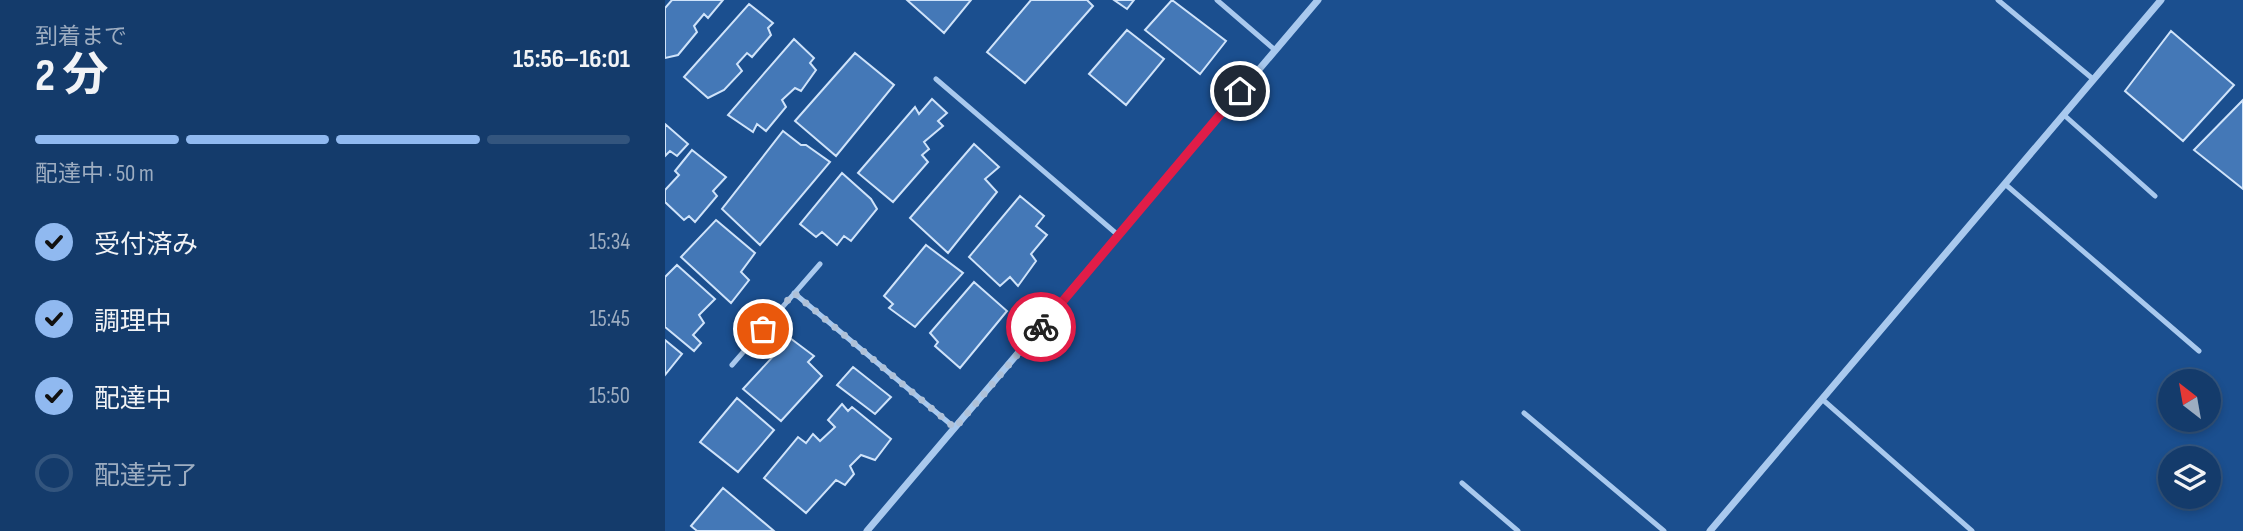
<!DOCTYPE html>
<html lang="ja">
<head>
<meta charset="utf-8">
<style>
	:root { --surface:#143b6b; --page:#214673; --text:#f1f3f6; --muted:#9dadc1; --line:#33557e; --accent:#90b9f0 }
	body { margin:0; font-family:"Sofia Sans Condensed","Noto Sans JP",sans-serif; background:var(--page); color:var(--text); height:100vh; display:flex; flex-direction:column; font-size:26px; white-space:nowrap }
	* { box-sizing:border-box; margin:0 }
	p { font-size:23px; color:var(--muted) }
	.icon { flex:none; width:38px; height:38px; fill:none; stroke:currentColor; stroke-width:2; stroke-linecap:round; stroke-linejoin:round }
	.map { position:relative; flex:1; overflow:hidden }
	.side { display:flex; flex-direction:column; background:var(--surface); width:665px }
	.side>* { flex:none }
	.needle { width:46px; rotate:329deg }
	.fabs { position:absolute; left:1493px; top:369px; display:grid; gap:14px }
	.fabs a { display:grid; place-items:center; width:63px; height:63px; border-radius:50%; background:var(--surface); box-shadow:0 4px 10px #0003,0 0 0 2px var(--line); font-size:35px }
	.pin { position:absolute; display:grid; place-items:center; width:60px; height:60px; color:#fff; margin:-30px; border:4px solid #fff; border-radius:50%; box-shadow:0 2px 7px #0007 }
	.courier { position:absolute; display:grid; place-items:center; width:70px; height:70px; margin:-35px; border:5px solid #e11d48; border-radius:50%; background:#fff; color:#222; box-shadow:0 2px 9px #0007 }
	.headline em { font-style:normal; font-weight:700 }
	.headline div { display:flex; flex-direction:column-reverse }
	.headline { display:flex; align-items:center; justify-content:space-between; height:119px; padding:0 35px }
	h1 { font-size:46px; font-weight:700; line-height:52px }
	.bar { display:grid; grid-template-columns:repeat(4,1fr); gap:10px 7px; align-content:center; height:84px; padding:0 35px }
	.bar i { height:9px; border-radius:5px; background:var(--line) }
	.bar .on { background:var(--accent) }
	.bar p { grid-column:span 4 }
	ol { padding:0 35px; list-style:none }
	li { display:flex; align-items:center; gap:21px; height:77px }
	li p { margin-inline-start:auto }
	li .icon { padding:7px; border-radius:50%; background:var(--accent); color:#111; stroke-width:4 }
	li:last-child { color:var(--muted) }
	li i { width:38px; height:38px; border:4px solid var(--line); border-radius:50% }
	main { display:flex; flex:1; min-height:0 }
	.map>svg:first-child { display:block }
</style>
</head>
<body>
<main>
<section class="side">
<div class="headline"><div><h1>2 分</h1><p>到着まで</p></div><em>15:56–16:01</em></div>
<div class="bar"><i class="on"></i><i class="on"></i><i class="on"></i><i></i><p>配達中 · 50 m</p></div>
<ol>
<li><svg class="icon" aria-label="check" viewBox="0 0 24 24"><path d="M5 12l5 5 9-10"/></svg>受付済み<p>15:34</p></li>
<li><svg class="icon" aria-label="check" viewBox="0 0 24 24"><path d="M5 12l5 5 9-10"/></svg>調理中<p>15:45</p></li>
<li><svg class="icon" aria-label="check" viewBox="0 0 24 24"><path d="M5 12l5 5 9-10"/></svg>配達中<p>15:50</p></li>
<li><i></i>配達完了</li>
</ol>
</section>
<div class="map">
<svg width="1578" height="531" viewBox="0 0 1578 531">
	<rect width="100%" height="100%" fill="#1b4f8f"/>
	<path fill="#4478b7" stroke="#cfe3fa" stroke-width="2" d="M 7,0 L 58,0 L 43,18 L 39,14 L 29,26 L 32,32 L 13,55 L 0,58 L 0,8 Z
		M 242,0 L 306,0 L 279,33 Z
		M 366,0 L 422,0 L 428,6 L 360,83 L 322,52 Z
		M 449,0 L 469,0 L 462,9 Z
		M 507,0 L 561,41 L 535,74 L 480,30 Z
		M 84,4 L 108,23 L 103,28 L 106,35 L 87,57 L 82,53 L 72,64 L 77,71 L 59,90 L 43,98 L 19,77 Z
		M 462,30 L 499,59 L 461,105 L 424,74 Z
		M 1506,31 L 1569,85 L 1518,141 L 1460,91 Z
		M 129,39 L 149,58 L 145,63 L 151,70 L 136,91 L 130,88 L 117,100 L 121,107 L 101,131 L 92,124 L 88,132 L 63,115 Z
		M 190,53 L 229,85 L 171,156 L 130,121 Z
		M 267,99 L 282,113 L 273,121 L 278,126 L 259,142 L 264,149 L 257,155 L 263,162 L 228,202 L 193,173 L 250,107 L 254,114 Z
		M 1578,100 L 1578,189 L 1529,150 Z
		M 0,124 L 23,144 L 12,156 L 5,151 L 0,156 Z
		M 118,131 L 136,145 L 141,145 L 165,162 L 95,245 L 57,209 Z
		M 309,144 L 334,167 L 320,179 L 332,192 L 283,253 L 245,218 Z
		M 27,150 L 61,177 L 48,191 L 52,196 L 30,222 L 24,216 L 19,220 L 0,202 L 0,190 L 14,175 L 10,171 Z
		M 177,173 L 206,199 L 212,209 L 186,241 L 179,236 L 172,245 L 157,232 L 151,237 L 135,224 Z
		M 355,196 L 379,216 L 371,226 L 382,235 L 366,254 L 371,261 L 353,286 L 345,277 L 335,286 L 304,257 Z
		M 51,220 L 90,253 L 76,272 L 84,280 L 66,303 L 16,257 Z
		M 261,245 L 298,273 L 250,327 L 224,308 L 228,304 L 219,296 Z
		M 12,265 L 50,299 L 34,315 L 39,323 L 28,335 L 36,343 L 29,351 L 0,327 L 0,277 Z
		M 309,282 L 342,311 L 295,368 L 270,346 L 273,342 L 265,333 Z
		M 125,338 L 149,356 L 143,362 L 157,376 L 116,421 L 78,389 Z
		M 0,340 L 17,354 L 0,375 Z
		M 188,367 L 226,397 L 210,414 L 172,385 Z
		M 72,398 L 109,430 L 73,472 L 35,442 Z
		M 177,404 L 183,411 L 187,407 L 226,439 L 210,460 L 196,455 L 185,466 L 189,474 L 180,485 L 171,480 L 141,513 L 99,478 L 133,437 L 141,443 L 148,434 L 155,441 L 170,427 L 163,420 Z
		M 58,488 L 109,531 L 32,531 L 26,526 Z"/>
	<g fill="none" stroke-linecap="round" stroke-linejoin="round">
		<path stroke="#a9c9ee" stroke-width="5" d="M 552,0 L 610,50
			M 1333,0 L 1428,79
			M 271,79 L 453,235
			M 1399,115 L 1490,196
			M 1340,184 L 1534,351
			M 129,293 L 290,428
			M 67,365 L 155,264
			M 1157,399 L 1307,531
			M 859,413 L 999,531
			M 797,483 L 853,531"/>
		<path stroke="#a9c9ee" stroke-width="7" d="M 202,531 L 653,0
			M 1045,531 L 1496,0"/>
	</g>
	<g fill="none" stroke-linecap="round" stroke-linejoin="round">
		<path stroke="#afc1d8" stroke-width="7" stroke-dasharray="0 12.6" d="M 98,329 L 129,293 L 290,428 L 376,327"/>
		<path stroke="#e11d48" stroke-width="9" d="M 376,327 L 575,91"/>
	</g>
</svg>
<div class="fabs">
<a><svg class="needle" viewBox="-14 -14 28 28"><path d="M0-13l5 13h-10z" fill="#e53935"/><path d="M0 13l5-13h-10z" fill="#9dadc1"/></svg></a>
<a><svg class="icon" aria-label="layers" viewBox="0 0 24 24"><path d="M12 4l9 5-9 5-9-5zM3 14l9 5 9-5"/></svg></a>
</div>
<div class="pin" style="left:98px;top:329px;background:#ea580c"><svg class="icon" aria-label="bag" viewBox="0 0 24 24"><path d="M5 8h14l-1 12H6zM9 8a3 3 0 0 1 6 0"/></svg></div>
<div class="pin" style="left:575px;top:91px;background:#1f2937"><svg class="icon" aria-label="home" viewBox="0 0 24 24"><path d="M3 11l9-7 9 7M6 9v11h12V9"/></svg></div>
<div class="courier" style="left:376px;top:327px"><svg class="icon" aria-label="bike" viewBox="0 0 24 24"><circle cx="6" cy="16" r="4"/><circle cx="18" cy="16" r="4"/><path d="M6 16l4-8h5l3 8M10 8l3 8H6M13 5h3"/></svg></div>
</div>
</main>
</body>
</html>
